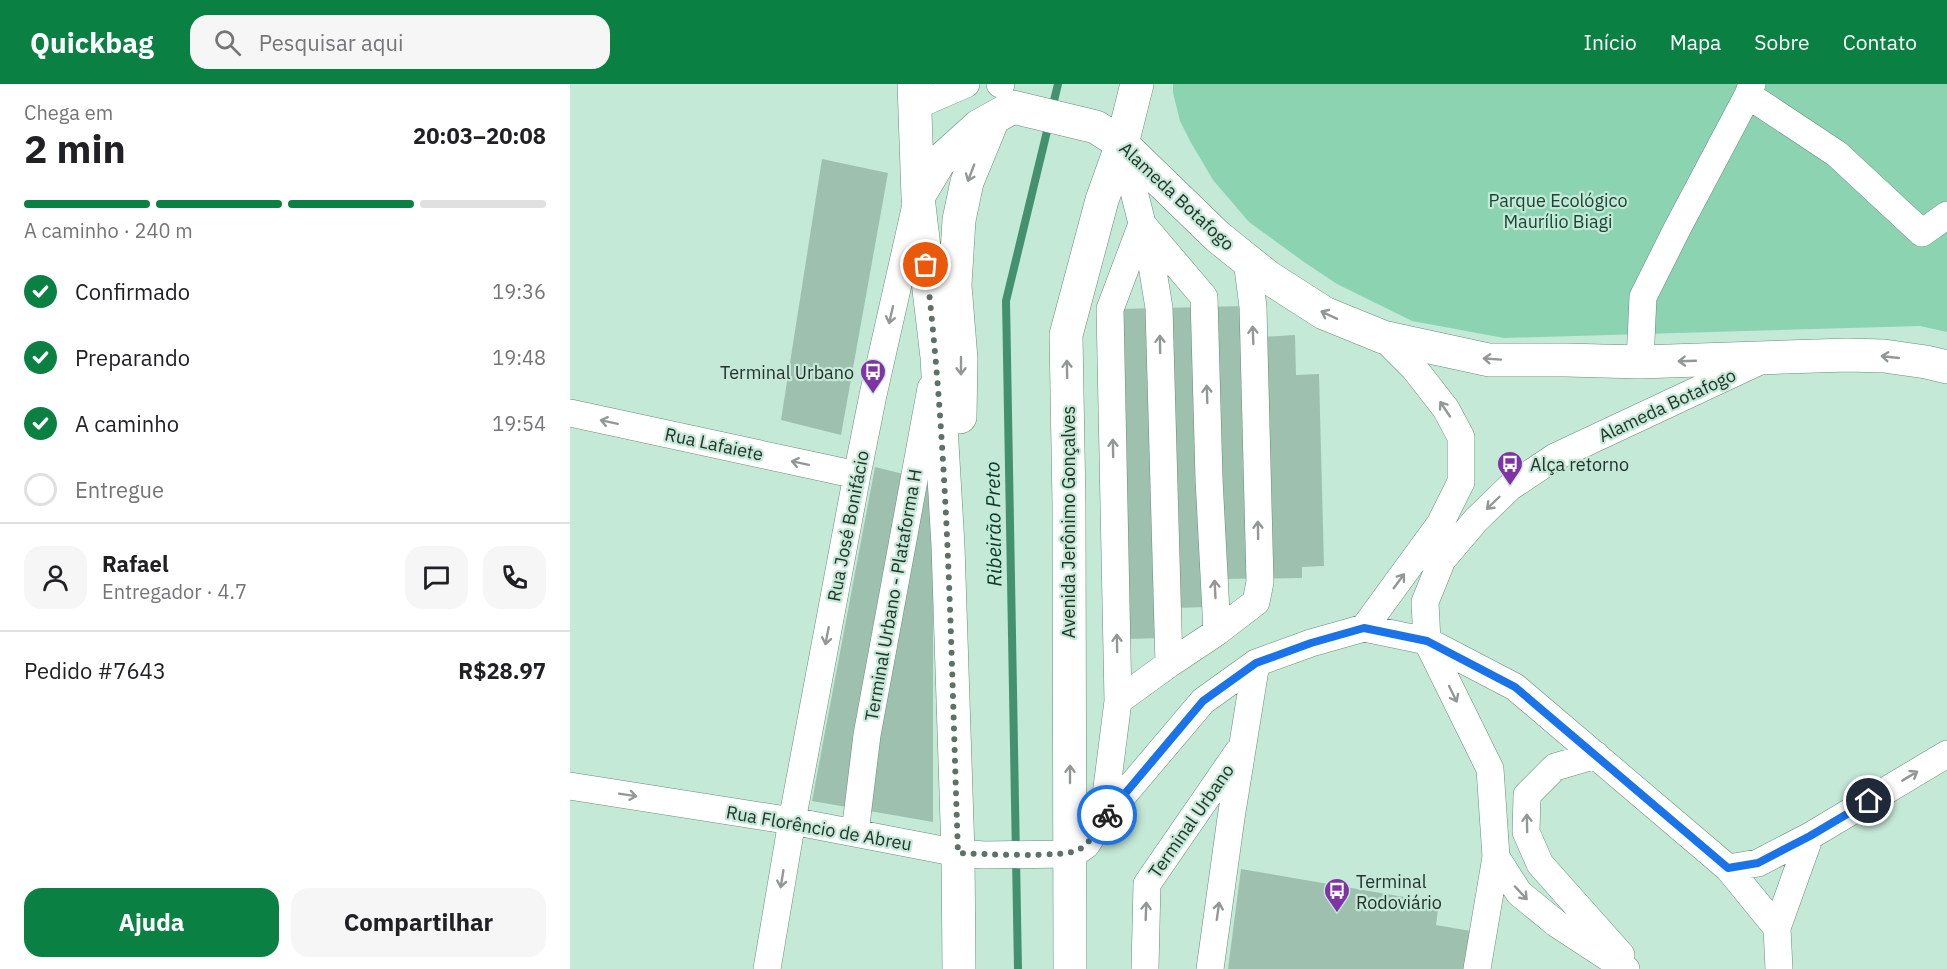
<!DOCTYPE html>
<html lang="pt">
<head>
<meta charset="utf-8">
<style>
	:root { --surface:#fff; --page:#f6f6f6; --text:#202124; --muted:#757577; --line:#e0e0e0; --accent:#0b8043 }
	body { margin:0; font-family:"IBM Plex Sans",sans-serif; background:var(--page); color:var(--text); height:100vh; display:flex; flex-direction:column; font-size:22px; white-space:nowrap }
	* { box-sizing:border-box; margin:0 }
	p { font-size:20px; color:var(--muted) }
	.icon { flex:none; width:33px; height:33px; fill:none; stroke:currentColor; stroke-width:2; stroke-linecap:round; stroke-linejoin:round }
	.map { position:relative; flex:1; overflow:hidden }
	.panel { display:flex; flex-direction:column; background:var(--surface); width:570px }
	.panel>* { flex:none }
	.pin { position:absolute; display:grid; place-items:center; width:51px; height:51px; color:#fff; margin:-26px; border:3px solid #fff; border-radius:50%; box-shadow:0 2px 6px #0007 }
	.courier { position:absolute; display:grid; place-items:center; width:60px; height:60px; margin:-30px; border:4px solid #1a73e8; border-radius:50%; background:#fff; color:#222; box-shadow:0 2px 8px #0007 }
	.head em { font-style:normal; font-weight:700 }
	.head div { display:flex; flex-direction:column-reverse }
	.head { display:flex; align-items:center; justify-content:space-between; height:102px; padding:0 24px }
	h1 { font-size:39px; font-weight:700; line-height:45px }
	.bar { display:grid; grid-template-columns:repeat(4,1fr); gap:9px 6px; align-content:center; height:72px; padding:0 24px }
	.bar i { height:8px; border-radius:4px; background:var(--line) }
	.bar .selected { background:var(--accent) }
	.bar p { grid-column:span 4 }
	.line { display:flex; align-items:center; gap:15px; padding:0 24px; border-top:2px solid var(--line) }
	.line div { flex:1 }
	.round { display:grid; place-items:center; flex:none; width:63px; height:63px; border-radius:18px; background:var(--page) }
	ol { padding:0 24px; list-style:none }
	li { display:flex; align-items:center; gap:18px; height:66px }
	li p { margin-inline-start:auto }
	li .icon { padding:6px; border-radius:50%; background:var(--accent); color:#fff; stroke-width:4 }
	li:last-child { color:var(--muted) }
	li i { width:33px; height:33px; border:3px solid var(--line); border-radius:50% }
	.primary-button { display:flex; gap:12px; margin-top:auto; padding:12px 24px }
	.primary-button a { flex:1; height:69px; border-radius:18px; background:var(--accent); color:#fff; font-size:24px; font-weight:700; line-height:69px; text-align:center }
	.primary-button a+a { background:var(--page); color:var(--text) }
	header { display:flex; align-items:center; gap:36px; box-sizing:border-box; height:84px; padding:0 30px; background:var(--accent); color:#fff }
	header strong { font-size:28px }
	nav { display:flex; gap:33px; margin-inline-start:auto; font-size:21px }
	.search { width:420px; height:54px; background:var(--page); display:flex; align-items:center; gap:15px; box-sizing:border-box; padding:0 21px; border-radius:18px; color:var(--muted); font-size:22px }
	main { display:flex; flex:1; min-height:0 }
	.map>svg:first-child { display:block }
</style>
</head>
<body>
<header>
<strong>Quickbag</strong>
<div class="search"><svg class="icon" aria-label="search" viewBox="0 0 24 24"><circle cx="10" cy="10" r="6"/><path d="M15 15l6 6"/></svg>Pesquisar aqui</div>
<nav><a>Início</a><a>Mapa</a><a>Sobre</a><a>Contato</a></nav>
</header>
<main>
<section class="panel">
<div class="head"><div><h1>2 min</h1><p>Chega em</p></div><em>20:03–20:08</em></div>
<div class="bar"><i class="selected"></i><i class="selected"></i><i class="selected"></i><i></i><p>A caminho · 240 m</p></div>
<ol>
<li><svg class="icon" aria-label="check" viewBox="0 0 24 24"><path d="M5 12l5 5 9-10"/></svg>Confirmado<p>19:36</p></li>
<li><svg class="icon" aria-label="check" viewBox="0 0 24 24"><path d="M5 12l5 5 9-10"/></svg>Preparando<p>19:48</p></li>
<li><svg class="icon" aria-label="check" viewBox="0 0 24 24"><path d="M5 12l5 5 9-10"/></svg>A caminho<p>19:54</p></li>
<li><i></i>Entregue</li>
</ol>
<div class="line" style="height:108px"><a class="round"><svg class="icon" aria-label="person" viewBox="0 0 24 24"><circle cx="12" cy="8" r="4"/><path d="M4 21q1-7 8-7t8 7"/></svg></a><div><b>Rafael</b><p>Entregador · 4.7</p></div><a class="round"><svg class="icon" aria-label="chat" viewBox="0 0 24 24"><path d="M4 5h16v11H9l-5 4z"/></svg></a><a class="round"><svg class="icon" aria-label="phone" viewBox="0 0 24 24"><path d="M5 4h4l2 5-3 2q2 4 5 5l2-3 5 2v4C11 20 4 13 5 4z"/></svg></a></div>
<div class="line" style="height:78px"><div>Pedido #7643</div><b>R$28.97</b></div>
<div class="primary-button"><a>Ajuda</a><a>Compartilhar</a></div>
</section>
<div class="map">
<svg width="1377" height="885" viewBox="0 0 1377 885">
	<rect width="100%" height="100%" fill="#c5e9d7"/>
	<path fill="#8cd3b1" d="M 603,0 L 1377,0 L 1377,248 L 1350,242 L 934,254 L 842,237 L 767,200 L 734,178 L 679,138 L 643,96 L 620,57 L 610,37 L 603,9 Z"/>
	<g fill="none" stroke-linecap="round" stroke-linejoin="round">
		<path stroke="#449170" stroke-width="8" d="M 482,25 L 488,0
			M 448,885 L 436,217 L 479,39"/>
	</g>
	<path fill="#9ec1af" d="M 252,75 L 318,89 L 271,351 L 211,336 Z
		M 675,222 L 691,253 L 725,251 L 726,291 L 749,290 L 754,482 L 732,483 L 732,494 L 651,495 L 638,523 L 603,524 L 591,554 L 558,555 L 550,225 Z
		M 305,383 L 366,398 L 363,505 L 363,738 L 242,717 Z
		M 671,785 L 869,819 L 866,841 L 901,847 L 895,885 L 658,885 Z"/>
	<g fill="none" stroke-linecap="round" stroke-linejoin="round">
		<defs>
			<path id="minor" d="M 430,0 L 431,0
				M 1182,0 L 1178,11 L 1267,70 L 1352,149 L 1377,131
				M 345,27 L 352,19 L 396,0
				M 1070,278 L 1073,213 L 1108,143 L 1178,11
				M 0,329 L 287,391
				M 794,544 L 870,440 L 891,398 L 891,353 L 876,325 L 844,284 L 813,253
				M 647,548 L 686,518 L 690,498 L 683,223 L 677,176
				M 548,617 L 540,225 L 572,140 L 634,213 L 639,395 L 647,548 L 599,580
				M 1026,671 L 985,683 L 957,711 L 956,748 L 970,780 L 1051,871
				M 0,702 L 222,737 L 388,769 L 414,771 L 500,770 L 509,766 L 516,761 L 533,735 L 633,617 L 686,579 L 741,559 L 794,544 L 857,557 L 945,603 L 1158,784 L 1207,844 L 1209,885
				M 533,735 L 548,617 L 599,580 L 589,224 L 581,175 L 552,60
				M 285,749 L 297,651 L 361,304
				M 1158,784 L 1188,779 L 1240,752 L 1377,670
				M 1207,844 L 1240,752
				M 197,885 L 222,737 L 287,391 L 303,311 L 345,125
				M 575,885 L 577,800 L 668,668
				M 640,885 L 661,734 L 686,579
				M 907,885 L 926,773
				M 1056,885 L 987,840 L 949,809 L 926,773 L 920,685 L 857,557 L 855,518 L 872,476 L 906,436 L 940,403 L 985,373 L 1192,276"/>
			<path id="major" d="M 344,0 L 348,113 L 367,273 L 378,462 L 388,769 L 389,885
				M 348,113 L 369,78 L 409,42 L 443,23 L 526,43 L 552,60 L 648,153 L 698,193 L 754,229 L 813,253 L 919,276 L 996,276 L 1070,278 L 1277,271 L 1314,272 L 1356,278 L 1377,283
				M 390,333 L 391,275 L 385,201 L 389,136 L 397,98 L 423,35
				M 500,885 L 499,421 L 496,251 L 532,116 L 552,60 L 567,0"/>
		</defs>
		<use href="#minor" stroke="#6a8b7b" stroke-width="28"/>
		<use href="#major" stroke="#6a8b7b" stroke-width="34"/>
		<use href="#minor" stroke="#fff" stroke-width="27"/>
		<use href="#major" stroke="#fff" stroke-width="33"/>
	</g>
	<defs><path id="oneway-shaft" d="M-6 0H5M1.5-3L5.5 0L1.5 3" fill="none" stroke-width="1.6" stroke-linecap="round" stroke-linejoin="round" transform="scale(1.5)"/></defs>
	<g stroke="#929895">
		<use href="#oneway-shaft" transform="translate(401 89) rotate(111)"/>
		<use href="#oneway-shaft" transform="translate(321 231) rotate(103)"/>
		<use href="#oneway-shaft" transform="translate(759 231) rotate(-155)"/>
		<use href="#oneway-shaft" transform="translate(683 251) rotate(-92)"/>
		<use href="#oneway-shaft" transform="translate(590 260) rotate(-91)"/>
		<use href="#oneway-shaft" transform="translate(1320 273) rotate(-174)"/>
		<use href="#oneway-shaft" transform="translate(922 275) rotate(-176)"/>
		<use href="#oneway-shaft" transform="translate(1117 277) rotate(178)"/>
		<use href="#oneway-shaft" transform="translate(391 282) rotate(90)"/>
		<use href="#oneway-shaft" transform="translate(497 285) rotate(-91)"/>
		<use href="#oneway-shaft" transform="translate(637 310) rotate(-92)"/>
		<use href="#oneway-shaft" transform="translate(875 325) rotate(-124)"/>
		<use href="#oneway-shaft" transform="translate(39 338) rotate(-168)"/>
		<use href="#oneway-shaft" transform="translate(543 364) rotate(-91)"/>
		<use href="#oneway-shaft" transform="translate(230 379) rotate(-168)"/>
		<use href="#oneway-shaft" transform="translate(923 419) rotate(136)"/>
		<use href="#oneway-shaft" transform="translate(688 446) rotate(-91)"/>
		<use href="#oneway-shaft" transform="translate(829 497) rotate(-54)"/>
		<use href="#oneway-shaft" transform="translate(645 505) rotate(-93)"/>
		<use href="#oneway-shaft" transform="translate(257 552) rotate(101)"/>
		<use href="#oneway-shaft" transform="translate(547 559) rotate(-91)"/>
		<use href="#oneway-shaft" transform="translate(883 610) rotate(64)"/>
		<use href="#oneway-shaft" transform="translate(500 690) rotate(-90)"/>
		<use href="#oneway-shaft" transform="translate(1340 692) rotate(-31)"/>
		<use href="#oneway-shaft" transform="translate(58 711) rotate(9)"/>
		<use href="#oneway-shaft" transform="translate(957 739) rotate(-91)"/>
		<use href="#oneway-shaft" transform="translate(212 795) rotate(99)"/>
		<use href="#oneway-shaft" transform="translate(951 809) rotate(47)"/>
		<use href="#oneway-shaft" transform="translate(576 827) rotate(-88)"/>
		<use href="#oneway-shaft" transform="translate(648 827) rotate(-82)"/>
	</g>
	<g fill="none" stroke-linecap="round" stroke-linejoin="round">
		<path stroke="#5c7267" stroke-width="6" stroke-dasharray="0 10.8" d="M 356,181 C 379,376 381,573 388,769 C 410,770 493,774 508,766 C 521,760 528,742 537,731"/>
		<path stroke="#1a73e8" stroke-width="8" d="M 537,731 L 633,617 L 686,579 L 741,559 L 794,544 L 857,557 L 945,603 L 1158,784 L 1188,779 L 1240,752 L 1299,717"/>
	</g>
	<defs>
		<symbol id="bus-pin" viewBox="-11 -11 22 30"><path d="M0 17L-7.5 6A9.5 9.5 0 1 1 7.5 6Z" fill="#7f33a4" stroke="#c5e9d7"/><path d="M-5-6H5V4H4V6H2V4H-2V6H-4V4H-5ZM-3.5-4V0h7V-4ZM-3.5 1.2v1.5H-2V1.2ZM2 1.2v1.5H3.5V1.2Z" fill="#fff"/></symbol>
	</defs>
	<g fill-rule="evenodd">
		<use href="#bus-pin" x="288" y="273" width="30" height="40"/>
		<use href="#bus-pin" x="925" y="365" width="30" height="40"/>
		<use href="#bus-pin" x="752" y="792" width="30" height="40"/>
	</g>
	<g text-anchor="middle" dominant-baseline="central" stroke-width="4.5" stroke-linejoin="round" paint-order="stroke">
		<g font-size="18" fill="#24322b" stroke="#c5e9d7">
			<text transform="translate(607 112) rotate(43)">Alameda Botafogo</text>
			<text transform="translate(1097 321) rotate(-25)">Alameda Botafogo</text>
			<text transform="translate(144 360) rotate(12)">Rua Lafaiete</text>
			<text transform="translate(498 438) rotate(-90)">Avenida Jerônimo Gonçalves</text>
			<text transform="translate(278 442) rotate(-79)">Rua José Bonifácio</text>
			<text transform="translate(323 511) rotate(-80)">Terminal Urbano - Plataforma H</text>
			<text transform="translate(621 737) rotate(-55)">Terminal Urbano</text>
			<text transform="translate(249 744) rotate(10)">Rua Florêncio de Abreu</text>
		</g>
		<g font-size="18" fill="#194633" stroke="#c5e9d7">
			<text x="988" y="116">Parque Ecológico<tspan x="988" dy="21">Maurílio Biagi</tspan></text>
		</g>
		<g font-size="18" fill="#24322b" stroke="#c5e9d7" text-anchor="start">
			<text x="284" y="288" text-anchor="end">Terminal Urbano</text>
			<text x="960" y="380">Alça retorno</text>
			<text x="786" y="797">Terminal<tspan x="786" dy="21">Rodoviário</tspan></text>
		</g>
		<g font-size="20" font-style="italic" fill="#083826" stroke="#c5e9d7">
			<text transform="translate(423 440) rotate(-91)">Ribeirão Preto</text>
		</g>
	</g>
</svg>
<div class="pin" style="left:356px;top:181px;background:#ea580c"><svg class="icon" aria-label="bag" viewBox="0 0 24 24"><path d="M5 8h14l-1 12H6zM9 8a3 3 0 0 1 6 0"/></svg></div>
<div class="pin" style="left:1299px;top:717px;background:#1f2937"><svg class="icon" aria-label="home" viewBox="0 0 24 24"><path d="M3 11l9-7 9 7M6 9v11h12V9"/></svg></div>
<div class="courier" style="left:537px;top:731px"><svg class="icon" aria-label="bike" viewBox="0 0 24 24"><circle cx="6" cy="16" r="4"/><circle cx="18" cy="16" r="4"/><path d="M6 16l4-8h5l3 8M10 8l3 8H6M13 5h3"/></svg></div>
</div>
</main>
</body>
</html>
